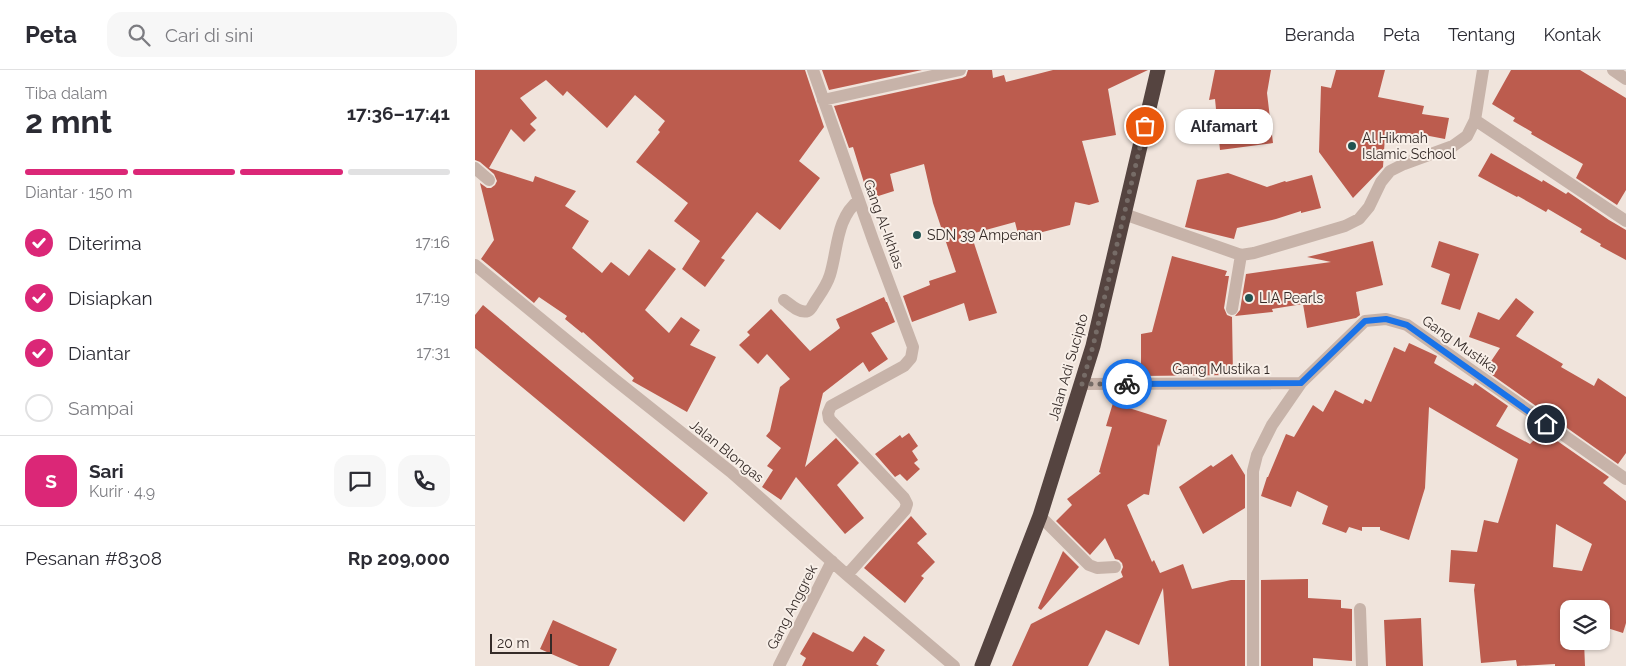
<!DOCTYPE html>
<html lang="id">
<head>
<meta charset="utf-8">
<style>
	:root { --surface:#fff; --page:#f7f7f7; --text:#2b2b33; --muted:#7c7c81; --line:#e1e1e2; --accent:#db2777 }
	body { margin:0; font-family:Raleway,sans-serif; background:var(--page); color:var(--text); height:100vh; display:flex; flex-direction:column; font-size:19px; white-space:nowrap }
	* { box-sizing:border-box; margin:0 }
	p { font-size:16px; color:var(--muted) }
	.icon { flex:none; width:28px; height:28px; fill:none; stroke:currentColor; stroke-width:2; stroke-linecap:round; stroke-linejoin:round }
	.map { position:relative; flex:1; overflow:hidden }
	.details { display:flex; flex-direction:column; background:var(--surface); width:475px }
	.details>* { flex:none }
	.controls { position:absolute; left:1085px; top:530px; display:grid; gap:10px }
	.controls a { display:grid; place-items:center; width:50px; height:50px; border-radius:10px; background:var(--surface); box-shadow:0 1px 4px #0004; font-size:25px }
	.scale { position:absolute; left:15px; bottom:12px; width:62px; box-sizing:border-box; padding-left:5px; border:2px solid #352b28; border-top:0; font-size:14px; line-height:18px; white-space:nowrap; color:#352b28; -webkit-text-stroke:4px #f8efe8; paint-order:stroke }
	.pin { position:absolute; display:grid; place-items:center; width:42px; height:42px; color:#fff; margin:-21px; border:2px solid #fff; border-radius:50%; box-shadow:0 1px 5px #0007 }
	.courier { position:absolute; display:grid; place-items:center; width:50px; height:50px; margin:-25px; border:4px solid #1a73e8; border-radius:50%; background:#fff; color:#222; box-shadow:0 1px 6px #0007 }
	.bubble { position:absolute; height:35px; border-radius:15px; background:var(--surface); box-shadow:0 1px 4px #0004; font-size:16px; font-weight:700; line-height:35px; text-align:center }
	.overview em { font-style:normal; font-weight:700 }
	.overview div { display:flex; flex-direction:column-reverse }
	.overview { display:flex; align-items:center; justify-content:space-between; height:85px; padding:0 25px }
	h1 { font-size:32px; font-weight:700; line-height:38px }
	.bar { display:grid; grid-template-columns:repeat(4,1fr); gap:8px 5px; align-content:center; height:60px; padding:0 25px }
	.bar i { height:6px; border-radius:4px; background:var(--line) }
	.bar .active { background:var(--accent) }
	.bar p { grid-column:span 4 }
	.line { display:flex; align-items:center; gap:12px; padding:0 25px; border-top:1px solid var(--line) }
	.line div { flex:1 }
	.round { display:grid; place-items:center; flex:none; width:52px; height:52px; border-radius:15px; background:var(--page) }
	ol { padding:0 25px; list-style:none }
	li { display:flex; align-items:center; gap:15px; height:55px }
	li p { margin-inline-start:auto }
	li .icon { padding:5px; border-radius:50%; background:var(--accent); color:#fff; stroke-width:4 }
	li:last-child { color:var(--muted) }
	li i { width:28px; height:28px; border:2px solid var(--line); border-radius:50% }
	header { display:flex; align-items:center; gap:30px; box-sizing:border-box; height:70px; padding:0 25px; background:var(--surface); border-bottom:1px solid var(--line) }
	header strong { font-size:24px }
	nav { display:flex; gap:28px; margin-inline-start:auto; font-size:18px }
	.search { width:350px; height:45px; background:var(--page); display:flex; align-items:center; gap:12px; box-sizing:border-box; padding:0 18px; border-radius:15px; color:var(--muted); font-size:19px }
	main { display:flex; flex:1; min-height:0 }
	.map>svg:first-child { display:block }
</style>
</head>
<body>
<header>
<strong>Peta</strong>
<div class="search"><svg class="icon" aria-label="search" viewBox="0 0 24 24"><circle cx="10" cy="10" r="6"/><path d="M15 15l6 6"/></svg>Cari di sini</div>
<nav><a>Beranda</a><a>Peta</a><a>Tentang</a><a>Kontak</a></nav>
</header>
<main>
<section class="details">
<div class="overview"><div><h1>2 mnt</h1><p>Tiba dalam</p></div><em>17:36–17:41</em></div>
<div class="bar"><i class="active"></i><i class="active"></i><i class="active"></i><i></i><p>Diantar · 150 m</p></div>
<ol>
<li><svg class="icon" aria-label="check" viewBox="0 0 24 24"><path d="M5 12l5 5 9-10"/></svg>Diterima<p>17:16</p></li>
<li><svg class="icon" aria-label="check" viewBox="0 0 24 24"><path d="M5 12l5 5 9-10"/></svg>Disiapkan<p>17:19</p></li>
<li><svg class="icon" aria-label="check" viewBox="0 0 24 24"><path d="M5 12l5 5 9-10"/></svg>Diantar<p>17:31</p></li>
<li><i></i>Sampai</li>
</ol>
<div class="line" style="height:90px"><b class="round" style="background:var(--accent);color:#fff">S</b><div><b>Sari</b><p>Kurir · 4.9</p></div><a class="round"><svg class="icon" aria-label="chat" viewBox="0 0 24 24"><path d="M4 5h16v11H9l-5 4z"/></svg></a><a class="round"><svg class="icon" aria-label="phone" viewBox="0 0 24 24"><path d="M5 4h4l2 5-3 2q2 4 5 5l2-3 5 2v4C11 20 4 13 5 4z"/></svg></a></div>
<div class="line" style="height:65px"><div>Pesanan #8308</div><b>Rp 209,000</b></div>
</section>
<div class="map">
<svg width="1151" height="596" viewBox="0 0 1151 596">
	<rect width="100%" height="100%" fill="#f0e4dc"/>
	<path fill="#bc5c4e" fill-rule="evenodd" d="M 0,0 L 330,0 L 349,57 L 324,91 L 345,108 L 305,160 L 282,142 L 246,188 L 250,190 L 230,217 L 207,199 L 225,171 L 199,151 L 213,133 L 161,92 L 185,62 L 183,60 L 190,51 L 160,25 L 132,58 L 92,21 L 88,26 L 71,10 L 45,28 L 62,48 L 55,54 L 61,60 L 49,72 L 36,59 L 14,98 L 58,112 L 60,106 L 101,121 L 90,136 L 114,151 L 97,178 L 127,203 L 136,192 L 154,206 L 174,179 L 201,199 L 170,240 L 194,263 L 206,247 L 225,260 L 215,275 L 241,287 L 212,342 L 157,311 L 159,308 L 108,262 L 107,263 L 90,249 L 92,246 L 64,227 L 59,233 L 6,189 L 19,170 L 5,113 L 12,118 L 16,118 L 20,115 L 22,111 L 19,104 L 5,92 L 0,90 Z
		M 347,0 L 447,0 L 354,20 Z
		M 493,0 L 517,0 L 518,8 L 529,5 L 531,12 L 578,0 L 673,0 L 633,19 L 641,65 L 607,71 L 624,132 L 614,135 L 600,132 L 595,155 L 544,168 L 540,152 L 496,164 L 522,243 L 494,251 L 489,233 L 437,252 L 428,226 L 455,215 L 454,211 L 481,202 L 458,133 L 449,94 L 415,104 L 419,121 L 394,129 L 378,77 L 374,78 L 359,36 L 487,8 L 491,6 Z
		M 740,0 L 796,0 L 792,23 L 798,73 L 745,80 L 740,29 L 734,30 Z
		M 861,0 L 910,0 L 903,27 L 949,36 L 947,44 L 974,48 L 970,69 L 944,64 L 942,71 L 910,66 L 908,97 L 878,128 L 844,82 L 846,16 L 856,18 Z
		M 1036,0 L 1105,0 L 1151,28 L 1151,120 L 1142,135 L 1101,108 L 1108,94 L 1056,64 L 1057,62 L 1038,51 L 1040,48 L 1017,34 Z
		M 1016,83 L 1067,112 L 1068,110 L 1091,124 L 1093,122 L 1134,150 L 1151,160 L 1151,190 L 1125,176 L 1126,174 L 1105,162 L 1107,159 L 1073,139 L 1071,142 L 1043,126 L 1042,127 L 1003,106 Z
		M 753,103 L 792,117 L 810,111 L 811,112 L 837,105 L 846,138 L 826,143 L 826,141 L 801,149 L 762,158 L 759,169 L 710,157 L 722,110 Z
		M 898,171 L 908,215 L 881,222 L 885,245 L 881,248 L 832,258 L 828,234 L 797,239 L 798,242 L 760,246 L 765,240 L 771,204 L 856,192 L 832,187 Z
		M 964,171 L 1004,184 L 985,240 L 966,234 L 975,204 L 956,197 Z
		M 697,186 L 752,201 L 750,206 L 754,206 L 749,238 L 752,245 L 757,247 L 758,305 L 666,306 L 666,264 L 677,262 Z
		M 409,227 L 411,232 L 412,232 L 420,252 L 396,263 L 413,289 L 394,302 L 388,292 L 348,323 L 330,397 L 361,368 L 384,393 L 362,415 L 389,448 L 370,464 L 321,407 L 306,430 L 287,417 L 298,400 L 292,396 L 306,378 L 291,366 L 295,361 L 305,317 L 315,309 L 292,284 L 283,294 L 264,275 L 275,265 L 272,262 L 296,239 L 335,281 L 365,258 L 361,249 Z
		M 1041,228 L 1059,242 L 1041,266 L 1088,294 L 1086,297 L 1119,316 L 1123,308 L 1151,327 L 1151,383 L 1143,394 L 1010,300 L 1025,278 L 994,267 L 1003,242 L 1024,250 Z
		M 8,235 L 233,423 L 209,452 L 0,278 L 0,245 Z
		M 934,273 L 962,286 L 959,293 L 998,316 L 1000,313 L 1033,336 L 1021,356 L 1055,374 L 1068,361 L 1134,407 L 1128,413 L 1151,431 L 1151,553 L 1148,563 L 1126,556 L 1126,539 L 1094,539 L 1094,571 L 1109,571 L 1110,596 L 1080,596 L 1080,594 L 1042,596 L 1041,590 L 1006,593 L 999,520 L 1000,514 L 974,512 L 976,480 L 1002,482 L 1009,450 L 1023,453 L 1043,389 L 954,337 L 950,418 L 934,470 L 905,460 L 905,457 L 887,457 L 887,461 L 874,457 L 871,463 L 847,454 L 853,436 L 822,421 L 816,437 L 786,426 L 792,407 L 793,407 L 811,364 L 819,367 L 838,335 L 848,342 L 860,320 L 888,334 L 890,329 L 896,332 L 919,277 L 930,282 ZM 1081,454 L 1117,474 L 1107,501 L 1078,497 Z
		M 638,333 L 692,350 L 684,377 L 683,374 L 674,425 L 669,424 L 652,435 L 677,492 L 679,490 L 685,503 L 708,494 L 717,519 L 756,510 L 770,510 L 770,596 L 694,596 L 688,518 L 664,575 L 631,560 L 613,596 L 537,596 L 556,554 L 648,507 L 646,502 L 648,497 L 647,493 L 644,490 L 640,489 L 630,468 L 615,485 L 581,451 L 597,435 L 592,429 L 626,403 L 624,402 L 637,357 L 631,356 Z
		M 434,363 L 443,376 L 437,381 L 443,390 L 439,393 L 445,399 L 432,411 L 425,404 L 420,407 L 400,384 L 425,365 L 427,368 Z
		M 757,384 L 770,405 L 770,438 L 728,464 L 704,417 L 736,395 L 738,397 Z
		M 436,446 L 452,464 L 442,473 L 460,492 L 446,506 L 449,508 L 430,533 L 389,498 Z
		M 588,481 L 604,497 L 566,540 L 563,538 Z
		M 833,509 L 833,528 L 866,530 L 866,538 L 877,539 L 877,591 L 838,588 L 838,596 L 786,596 L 786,510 Z
		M 946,548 L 948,596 L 911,596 L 909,550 Z
		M 78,550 L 142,579 L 134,596 L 104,596 L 65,579 Z
		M 338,562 L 378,582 L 389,566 L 410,580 L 401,594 L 404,596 L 327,596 L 331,588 L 325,584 Z"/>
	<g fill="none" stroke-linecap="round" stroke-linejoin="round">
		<path stroke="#c7b3a9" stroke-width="12" d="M 338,0 L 398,170 L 438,277 L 436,288 L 429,296 L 356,336 L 353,343 L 354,349 L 429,428 L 432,434 L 430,440 L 372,505
			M 1138,0 L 1151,9
			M 348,30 L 485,0
			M 1000,50 L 1151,151
			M 0,98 L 14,110
			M 649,144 L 766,185 L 779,183 L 870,156 L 884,149 L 894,137 L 906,112 L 915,101 L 929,94 L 978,76 L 992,66 L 1000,50 L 1008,0
			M 0,195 L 139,309 L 256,402 L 372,505 L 479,596
			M 309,230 C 315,234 324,244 333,241 C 336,240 338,235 340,232 C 346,223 352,215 355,205 C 363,179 361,148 384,130
			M 757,239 L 766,185
			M 607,314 L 826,313
			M 565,446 L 614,495 L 622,498 L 640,497
			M 885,539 L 887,596
			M 304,596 L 357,491
			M 778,596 L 778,401 L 782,385 L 797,355 L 826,313 L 890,251 L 911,249 L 932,255 L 1151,409"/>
		<path stroke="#554440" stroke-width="15" d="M 507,596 L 565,446 L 618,276 L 683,0"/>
	</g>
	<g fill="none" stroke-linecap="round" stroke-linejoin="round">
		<path stroke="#766c67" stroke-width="5" stroke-dasharray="0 9" d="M 652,314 L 607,314 L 618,276 L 670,56"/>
		<path stroke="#1a73e8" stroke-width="6" d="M 652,314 L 826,313 L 890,251 L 911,249 L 932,255 L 1071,354"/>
	</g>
	<g fill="#215351" stroke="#f8efe8" stroke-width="2">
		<circle cx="877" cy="76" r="5"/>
		<circle cx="442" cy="165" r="5"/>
		<circle cx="774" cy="228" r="5"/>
	</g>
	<g text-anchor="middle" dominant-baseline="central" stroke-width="4" stroke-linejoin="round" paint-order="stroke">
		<g font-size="14" fill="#352b28" stroke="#f8efe8" text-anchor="start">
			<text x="887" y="68">Al Hikmah<tspan x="887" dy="16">Islamic School</tspan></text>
			<text x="452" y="165">SDN 39 Ampenan</text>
			<text x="784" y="228">LIA Pearls</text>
		</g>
		<g font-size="14" fill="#352b28" stroke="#f8efe8">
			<text transform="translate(409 154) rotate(70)">Gang Al-Ikhlas</text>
			<text transform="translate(985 274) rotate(35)">Gang Mustika</text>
			<text transform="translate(593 297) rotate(-74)">Jalan Adi Sucipto</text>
			<text x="746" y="299">Gang Mustika 1</text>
			<text transform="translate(252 381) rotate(39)">Jalan Blongas</text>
			<text transform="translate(317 537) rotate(-63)">Gang Anggrek</text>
		</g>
	</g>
</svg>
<div class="controls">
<a><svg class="icon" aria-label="layers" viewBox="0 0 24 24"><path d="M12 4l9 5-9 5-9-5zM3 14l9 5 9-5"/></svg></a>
</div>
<div class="scale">20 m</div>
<div class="pin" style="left:670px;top:56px;background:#ea580c"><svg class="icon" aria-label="bag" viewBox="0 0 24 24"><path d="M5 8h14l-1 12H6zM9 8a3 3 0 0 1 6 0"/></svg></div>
<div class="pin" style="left:1071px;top:354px;background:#1f2937"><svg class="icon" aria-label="home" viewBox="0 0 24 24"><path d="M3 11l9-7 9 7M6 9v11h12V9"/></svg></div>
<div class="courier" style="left:652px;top:314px"><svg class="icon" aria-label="bike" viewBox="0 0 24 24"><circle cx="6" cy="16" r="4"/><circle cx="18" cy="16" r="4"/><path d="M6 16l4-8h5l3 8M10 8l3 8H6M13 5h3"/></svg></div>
<div class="bubble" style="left:700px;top:39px;width:98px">Alfamart</div>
</div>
</main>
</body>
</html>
